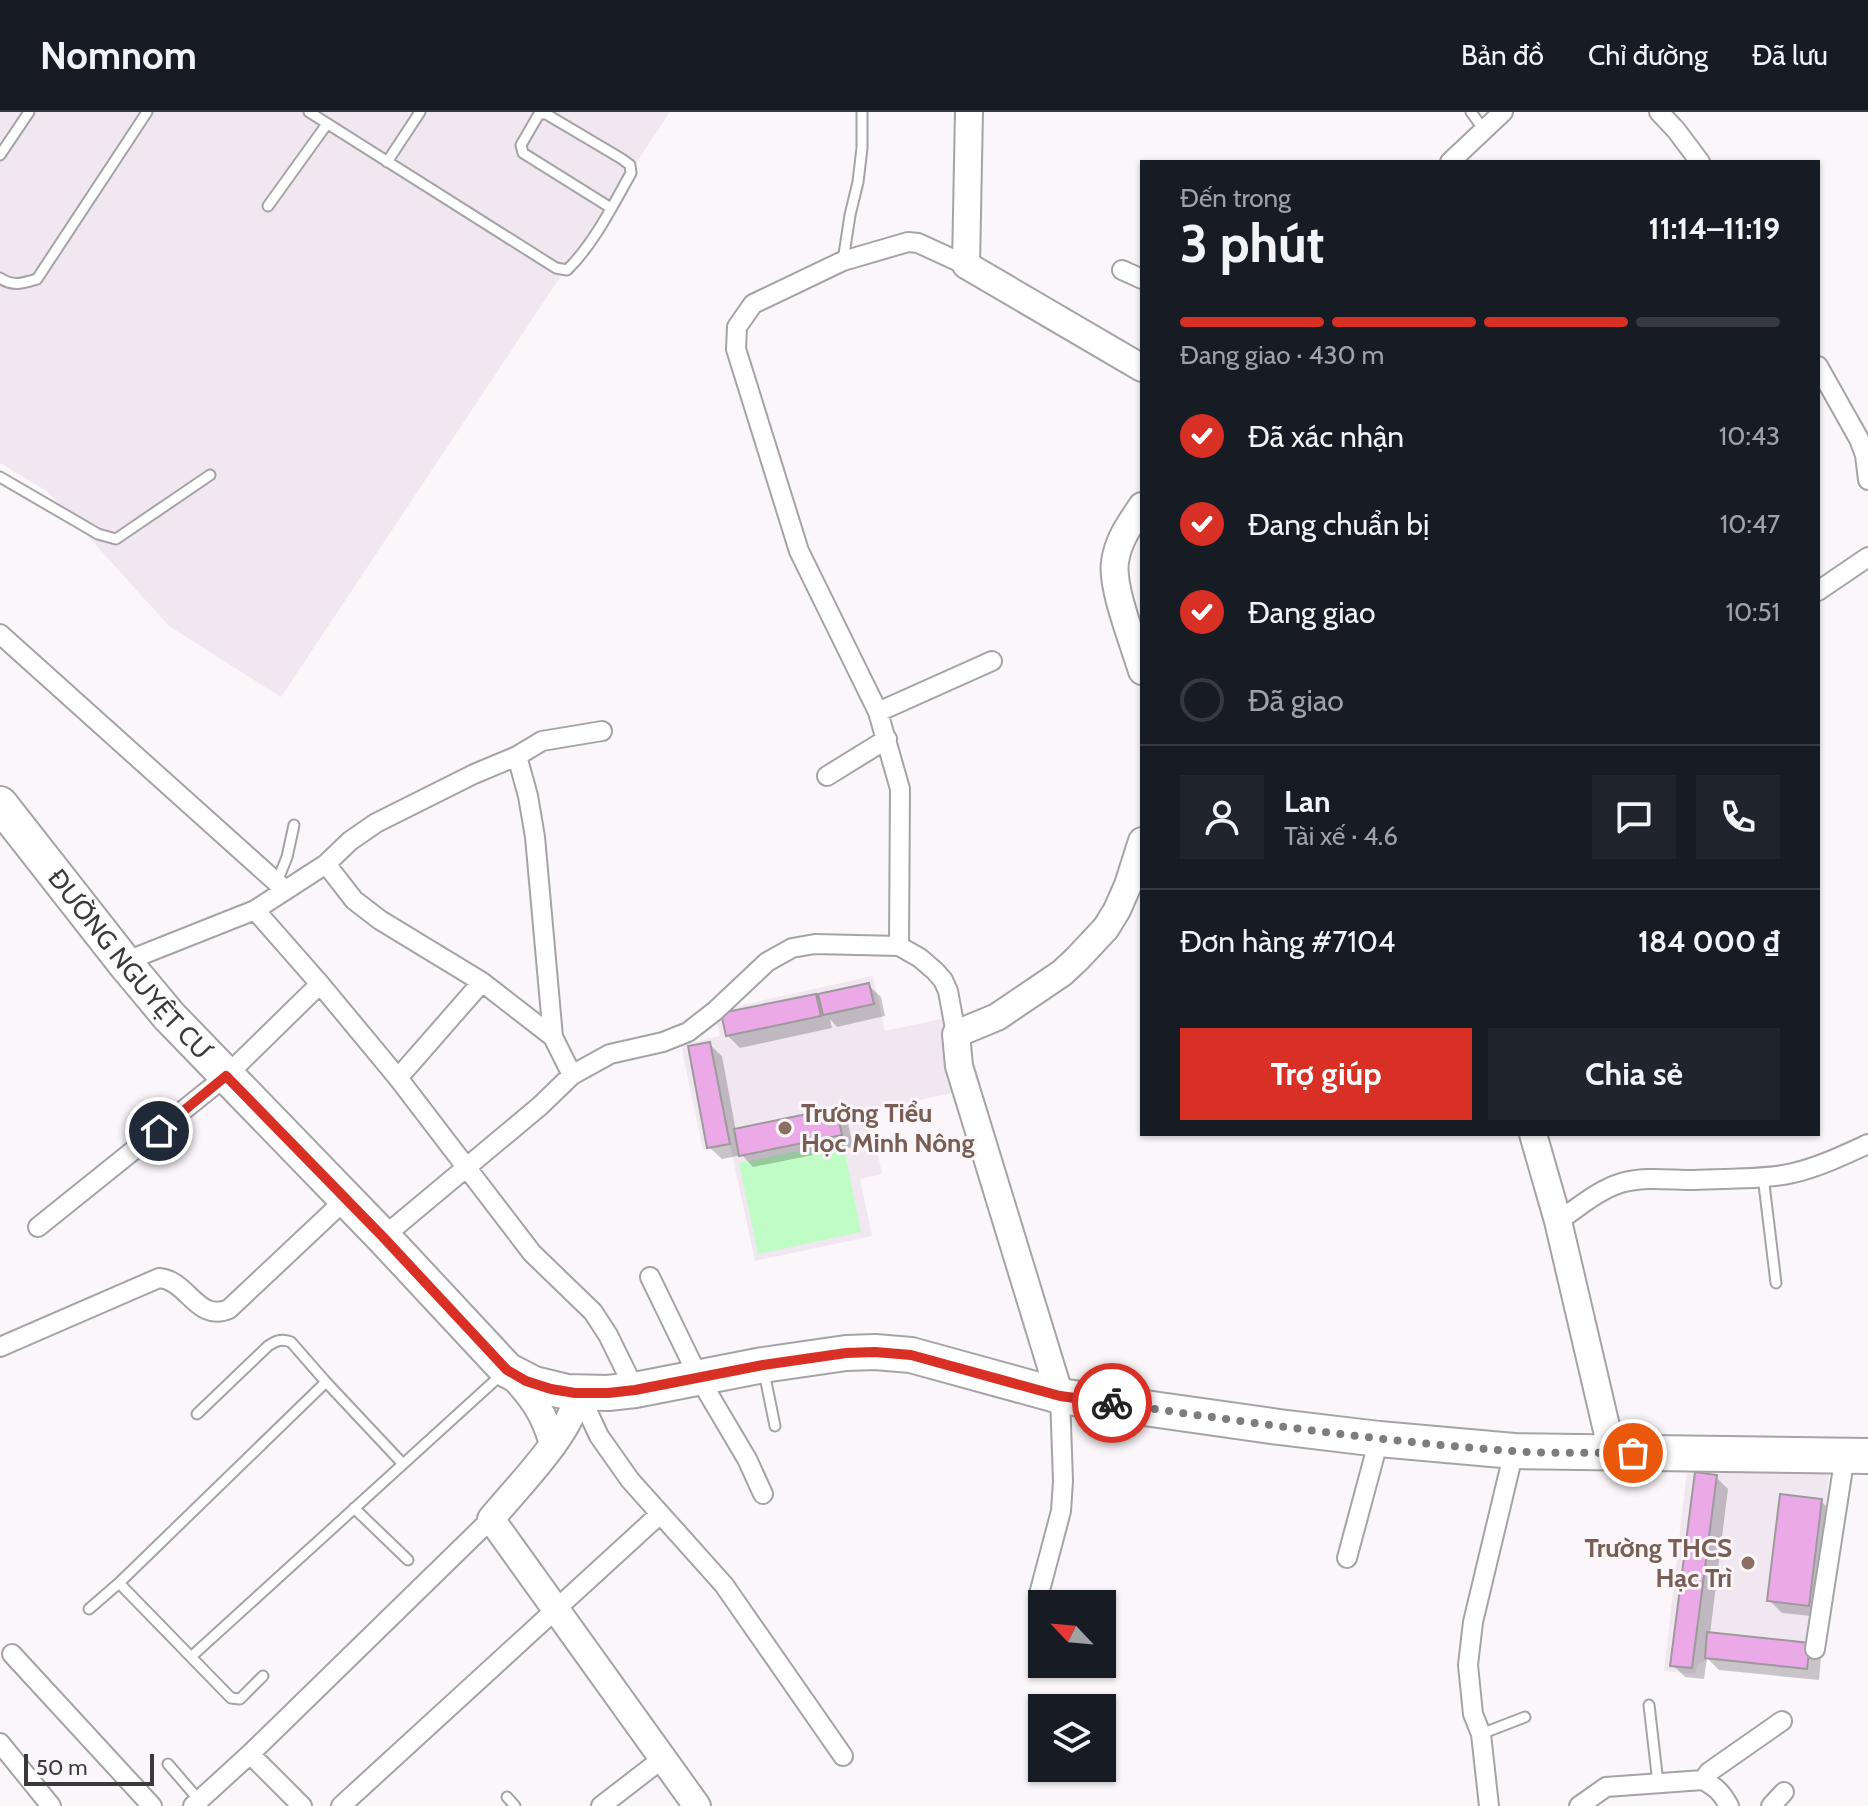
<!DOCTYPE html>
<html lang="vi">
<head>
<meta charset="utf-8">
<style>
	:root { --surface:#171b24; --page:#20242c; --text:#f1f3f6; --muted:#9ea1a6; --line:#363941; --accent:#d93025 }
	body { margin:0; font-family:Cabin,sans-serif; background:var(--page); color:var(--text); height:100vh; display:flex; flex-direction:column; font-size:30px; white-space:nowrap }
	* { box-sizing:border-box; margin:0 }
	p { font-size:26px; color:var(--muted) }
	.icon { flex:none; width:44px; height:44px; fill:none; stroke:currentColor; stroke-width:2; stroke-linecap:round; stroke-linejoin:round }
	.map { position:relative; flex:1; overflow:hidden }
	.side { position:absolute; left:1140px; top:48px; width:680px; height:976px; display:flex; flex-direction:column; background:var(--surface); border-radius:0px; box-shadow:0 2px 6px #0004 }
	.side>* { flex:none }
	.needle { width:52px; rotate:296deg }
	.controls { position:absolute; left:1028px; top:1478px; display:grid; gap:16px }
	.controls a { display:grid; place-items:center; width:88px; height:88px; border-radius:0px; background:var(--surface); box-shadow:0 2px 6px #0004; font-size:40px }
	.scale { position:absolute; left:24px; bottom:20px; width:130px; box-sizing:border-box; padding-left:8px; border:4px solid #3b3a3b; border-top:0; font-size:22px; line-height:28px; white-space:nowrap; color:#3b3a3b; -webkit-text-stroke:6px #faf6f9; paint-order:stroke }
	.pin { position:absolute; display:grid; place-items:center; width:68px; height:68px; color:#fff; margin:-34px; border:4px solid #fff; border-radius:50%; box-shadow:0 2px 8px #0007 }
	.courier { position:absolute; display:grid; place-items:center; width:80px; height:80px; margin:-40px; border:6px solid #d93025; border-radius:50%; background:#fff; color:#222; box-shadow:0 2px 10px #0007 }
	.overview em { font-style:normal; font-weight:700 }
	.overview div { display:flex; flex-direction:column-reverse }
	.overview { display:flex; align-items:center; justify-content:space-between; height:136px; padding:0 40px }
	h1 { font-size:52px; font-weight:700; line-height:60px }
	.bar { display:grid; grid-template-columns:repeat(4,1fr); gap:12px 8px; align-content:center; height:96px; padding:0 40px }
	.bar i { height:10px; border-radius:6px; background:var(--line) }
	.bar .active { background:var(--accent) }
	.bar p { grid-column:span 4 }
	.line { display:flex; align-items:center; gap:20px; padding:0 40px; border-top:2px solid var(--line) }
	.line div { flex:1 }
	.round { display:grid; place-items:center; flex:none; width:84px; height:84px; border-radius:0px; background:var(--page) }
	ol { padding:0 40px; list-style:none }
	li { display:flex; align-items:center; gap:24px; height:88px }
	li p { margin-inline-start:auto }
	li .icon { padding:8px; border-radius:50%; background:var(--accent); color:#fff; stroke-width:4 }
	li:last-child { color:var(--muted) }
	li i { width:44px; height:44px; border:4px solid var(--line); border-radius:50% }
	.action { display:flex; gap:16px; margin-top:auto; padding:16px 40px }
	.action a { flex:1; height:92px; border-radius:0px; background:var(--accent); color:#fff; font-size:32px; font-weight:700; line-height:92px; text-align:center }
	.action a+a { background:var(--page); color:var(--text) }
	header { display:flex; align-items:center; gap:48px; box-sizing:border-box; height:112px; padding:0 40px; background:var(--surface); border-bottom:2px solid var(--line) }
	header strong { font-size:38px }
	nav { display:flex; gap:44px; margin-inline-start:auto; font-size:28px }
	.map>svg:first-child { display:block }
</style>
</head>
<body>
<header>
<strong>Nomnom</strong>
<nav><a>Bản đồ</a><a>Chỉ đường</a><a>Đã lưu</a></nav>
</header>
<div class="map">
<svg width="1868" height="1694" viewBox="0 0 1868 1694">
	<rect width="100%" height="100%" fill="#faf6f9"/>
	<path fill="#f1e7f0" d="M 0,0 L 670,0 L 281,585 L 169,514 L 47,379 L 0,351 Z
		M 873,864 L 885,919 L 945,906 L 961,979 L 869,999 L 882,1062 L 860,1067 L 872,1124 L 755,1149 L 730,1033 L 703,1038 L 681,933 L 720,924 L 715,899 Z
		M 1689,1341 L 1830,1356 L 1806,1557 L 1708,1547 L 1697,1553 L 1696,1562 L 1664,1559 Z"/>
	<path fill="#bffcc6" d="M 843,1030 L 861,1120 L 758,1142 L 739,1051 Z"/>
	<path fill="#0003" d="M 868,873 L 881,885 L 885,904 L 837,915 L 830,907 L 832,916 L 740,936 L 727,923 L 815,884 L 822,891 Z
		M 709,932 L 722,944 L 736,1019 L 836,998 L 848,1011 L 853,1035 L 753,1055 L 742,1043 L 722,1047 L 709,1035 Z
		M 1716,1365 L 1728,1377 L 1710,1522 L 1809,1533 L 1821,1545 L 1819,1568 L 1719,1558 L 1707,1546 L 1704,1567 L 1685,1565 L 1673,1553 Z
		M 1821,1389 L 1833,1401 L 1821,1505 L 1782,1501 L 1769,1488 Z"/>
	<path fill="#eca9e8" stroke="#9d9a9c" stroke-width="2" d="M 869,871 L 874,892 L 823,903 L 818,882 Z
		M 816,882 L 821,904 L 726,924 L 721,901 Z
		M 710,930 L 730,1032 L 707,1036 L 688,934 Z
		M 836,996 L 842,1023 L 739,1044 L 734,1017 Z
		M 1695,1360 L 1717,1363 L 1692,1556 L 1670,1554 Z
		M 1780,1382 L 1822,1387 L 1809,1494 L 1767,1489 Z
		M 1707,1520 L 1810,1531 L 1807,1557 L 1705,1546 Z"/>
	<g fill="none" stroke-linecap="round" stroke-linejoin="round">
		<defs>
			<path id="lane" d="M 309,0 L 556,156 L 567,158 C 593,133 613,93 631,61 L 630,53 L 622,47 L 546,2 L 539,2 L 521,33 L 523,41 L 611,96
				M 1471,0 L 1484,18
				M 0,43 L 29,0
				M 387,50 L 420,0
				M 268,94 L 327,12
				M 843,149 L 850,103 L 858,70 L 862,36 L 862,0
				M 0,166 C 13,175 24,171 37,167 L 147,0
				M 0,365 L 98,422 L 116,427 L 210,363
				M 277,770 L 287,745 L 294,713
				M 1763,1064 L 1776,1171
				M 764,1260 L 775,1314
				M 197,1302 L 268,1234 C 276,1229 281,1226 291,1230 L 326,1270
				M 354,1396 L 408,1448
				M 119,1471 L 231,1586 L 240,1587 L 263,1564
				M 89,1497 L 119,1471 L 326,1270 L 403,1352
				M 192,1544 L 501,1263
				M 1649,1593 L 1658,1671
				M 1481,1622 L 1525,1605
				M 168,1652 L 199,1688
				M 507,1685 L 515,1694"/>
			<path id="street" d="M 1659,0 L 1676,18 L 1700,50
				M 1450,50 L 1503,0
				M 1122,158 L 1142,167
				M 1818,254 L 1859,327 L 1865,343 L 1868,368
				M 1818,479 L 1868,445
				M 0,522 L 284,777
				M 878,600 L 992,549
				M 517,644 L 542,629 L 602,619
				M 827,664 L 887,627
				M 326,752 L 354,788 L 380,808 L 482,870 L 553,925
				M 255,798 L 320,872 L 398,966 L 532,1141 L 593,1200 L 608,1223 L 635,1278
				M 899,834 L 900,677 L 878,600 L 799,439 L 736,237 L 737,215 L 753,192 L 843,149 L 908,130 L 918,131 L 966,153
				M 124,850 L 255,798 L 326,752 L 350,729 L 376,711 L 474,662 L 517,644 L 528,684 L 535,725 L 553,925 L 572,963
				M 398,966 L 482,870
				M 1558,1109 C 1578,1096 1598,1078 1621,1071 C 1644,1064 1670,1068 1694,1068 C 1725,1066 1764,1068 1793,1061 C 1819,1055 1844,1043 1868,1032
				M 38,1115 L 226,964 L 320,872
				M 383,1125 L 540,994 L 572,963 L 610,942 L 663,930 L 688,920 L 715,899 L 767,850 L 792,836 L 815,832 L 899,834 L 920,846 L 935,859 L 943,868 L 948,879 L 956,922
				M 650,1165 L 699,1266 L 747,1347 L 763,1382
				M 0,1235 L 159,1166 C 188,1168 197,1211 229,1197 L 346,1087
				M 579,1281 L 599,1324 L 630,1368 L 724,1473 L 843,1644
				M 1347,1446 L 1379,1327
				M 1039,1482 L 1061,1399 L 1063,1369 L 1060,1284
				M 1815,1537 L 1845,1343
				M 12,1542 L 152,1694
				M 0,1631 L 51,1694
				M 250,1642 L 302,1694
				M 1703,1668 L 1709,1660 L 1782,1609
				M 193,1694 L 250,1642 L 491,1407
				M 341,1694 L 660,1402
				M 601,1694 L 662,1647
				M 1489,1694 L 1481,1622 L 1473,1602 L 1468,1553 L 1473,1510 L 1514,1339
				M 1579,1694 L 1606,1675 L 1703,1668 C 1716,1675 1722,1681 1729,1694
				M 1771,1694 L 1784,1680"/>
			<path id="secondary" d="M 969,0 L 966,153 L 1142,256
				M 1142,394 C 1130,412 1118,428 1115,450 C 1111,475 1134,532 1142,559
				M 1533,1022 L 1558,1109 L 1612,1340
				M 512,1263 C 533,1286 545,1302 553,1333
				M 579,1281 C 570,1323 519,1373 491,1407 L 697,1694
				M 1060,1284 L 959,954 L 956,922 L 997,905 L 1062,861 L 1077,847 L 1106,816 L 1117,798 L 1128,773 L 1142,729"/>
			<g id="highway">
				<path id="s1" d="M 0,692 L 124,850 L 169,904 L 383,1125 L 507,1258 L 534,1272 L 567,1280 L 608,1281 L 635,1278 L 763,1253 L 846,1241 L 875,1240 L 911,1243 L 1060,1284 L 1279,1315 L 1379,1327 L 1514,1339 L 1868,1344"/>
			</g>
		</defs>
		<use href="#lane" stroke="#a6a3a6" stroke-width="13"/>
		<use href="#street" stroke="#a6a3a6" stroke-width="22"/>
		<use href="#secondary" stroke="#a6a3a6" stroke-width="30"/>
		<use href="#highway" stroke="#a6a3a6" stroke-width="38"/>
		<use href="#lane" stroke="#fff" stroke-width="9"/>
		<use href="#street" stroke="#fff" stroke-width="18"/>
		<use href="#secondary" stroke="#fff" stroke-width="26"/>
		<use href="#highway" stroke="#fff" stroke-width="34"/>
	</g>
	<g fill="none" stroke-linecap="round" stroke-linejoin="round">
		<path stroke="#7e7c7e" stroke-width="8" stroke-dasharray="0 14.4" d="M 1112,1291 C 1245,1310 1378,1329 1511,1339 C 1552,1342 1593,1340 1633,1341"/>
		<path stroke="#d93025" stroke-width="10" d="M 159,1019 L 226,964 L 383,1125 L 507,1258 L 526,1269 L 551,1277 L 575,1281 L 608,1281 L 635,1278 L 763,1253 L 846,1241 L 875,1240 L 911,1243 L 1060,1284 L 1112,1291"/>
	</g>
	<g fill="#8d6e63" stroke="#faf6f9" stroke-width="3">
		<circle cx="785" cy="1016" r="8"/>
		<circle cx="1748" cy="1451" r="8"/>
	</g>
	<g text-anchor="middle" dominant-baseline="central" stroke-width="6" stroke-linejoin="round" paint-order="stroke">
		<g font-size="26" fill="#3b3a3b" stroke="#faf6f9">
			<text stroke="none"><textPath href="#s1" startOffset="206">ĐƯỜNG NGUYỆT CƯ</textPath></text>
		</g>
		<g font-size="26" font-weight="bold" fill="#785e54" stroke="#faf6f9" text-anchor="start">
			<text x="801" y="1001">Trường Tiểu<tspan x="801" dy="30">Học Minh Nông</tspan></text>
			<text x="1732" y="1436" text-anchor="end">Trường THCS<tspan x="1732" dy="30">Hạc Trì</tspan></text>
		</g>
	</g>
</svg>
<div class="controls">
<a><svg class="needle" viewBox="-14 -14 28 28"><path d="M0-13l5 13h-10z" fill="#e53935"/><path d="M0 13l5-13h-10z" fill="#9ea1a6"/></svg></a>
<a><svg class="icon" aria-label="layers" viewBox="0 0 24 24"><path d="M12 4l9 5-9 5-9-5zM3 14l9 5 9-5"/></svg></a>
</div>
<div class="scale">50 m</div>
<div class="pin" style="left:1633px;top:1341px;background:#ea580c"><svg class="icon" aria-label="bag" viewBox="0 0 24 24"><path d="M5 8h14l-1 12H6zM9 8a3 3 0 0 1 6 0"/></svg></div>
<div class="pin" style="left:159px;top:1019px;background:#1f2937"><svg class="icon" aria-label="home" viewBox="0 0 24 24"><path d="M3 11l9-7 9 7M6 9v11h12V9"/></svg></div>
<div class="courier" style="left:1112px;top:1291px"><svg class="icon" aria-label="bike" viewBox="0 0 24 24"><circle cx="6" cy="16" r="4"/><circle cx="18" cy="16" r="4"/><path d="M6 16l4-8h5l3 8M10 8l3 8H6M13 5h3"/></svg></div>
<section class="side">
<div class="overview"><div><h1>3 phút</h1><p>Đến trong</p></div><em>11:14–11:19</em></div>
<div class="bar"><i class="active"></i><i class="active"></i><i class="active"></i><i></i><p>Đang giao · 430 m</p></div>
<ol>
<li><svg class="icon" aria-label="check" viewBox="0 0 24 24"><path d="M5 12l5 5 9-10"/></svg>Đã xác nhận<p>10:43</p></li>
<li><svg class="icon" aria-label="check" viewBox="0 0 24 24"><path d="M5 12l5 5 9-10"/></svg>Đang chuẩn bị<p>10:47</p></li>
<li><svg class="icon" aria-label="check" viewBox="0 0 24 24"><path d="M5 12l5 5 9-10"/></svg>Đang giao<p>10:51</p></li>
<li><i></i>Đã giao</li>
</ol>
<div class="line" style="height:144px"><a class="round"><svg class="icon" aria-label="person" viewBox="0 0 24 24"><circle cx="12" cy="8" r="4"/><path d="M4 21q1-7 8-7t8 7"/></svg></a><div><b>Lan</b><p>Tài xế · 4.6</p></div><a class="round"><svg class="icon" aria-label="chat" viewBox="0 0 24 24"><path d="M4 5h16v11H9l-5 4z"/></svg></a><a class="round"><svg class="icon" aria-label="phone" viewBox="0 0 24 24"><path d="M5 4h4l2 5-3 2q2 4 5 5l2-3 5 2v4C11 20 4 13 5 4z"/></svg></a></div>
<div class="line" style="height:104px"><div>Đơn hàng #7104</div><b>184 000 ₫</b></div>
<div class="action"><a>Trợ giúp</a><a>Chia sẻ</a></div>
</section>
</div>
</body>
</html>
